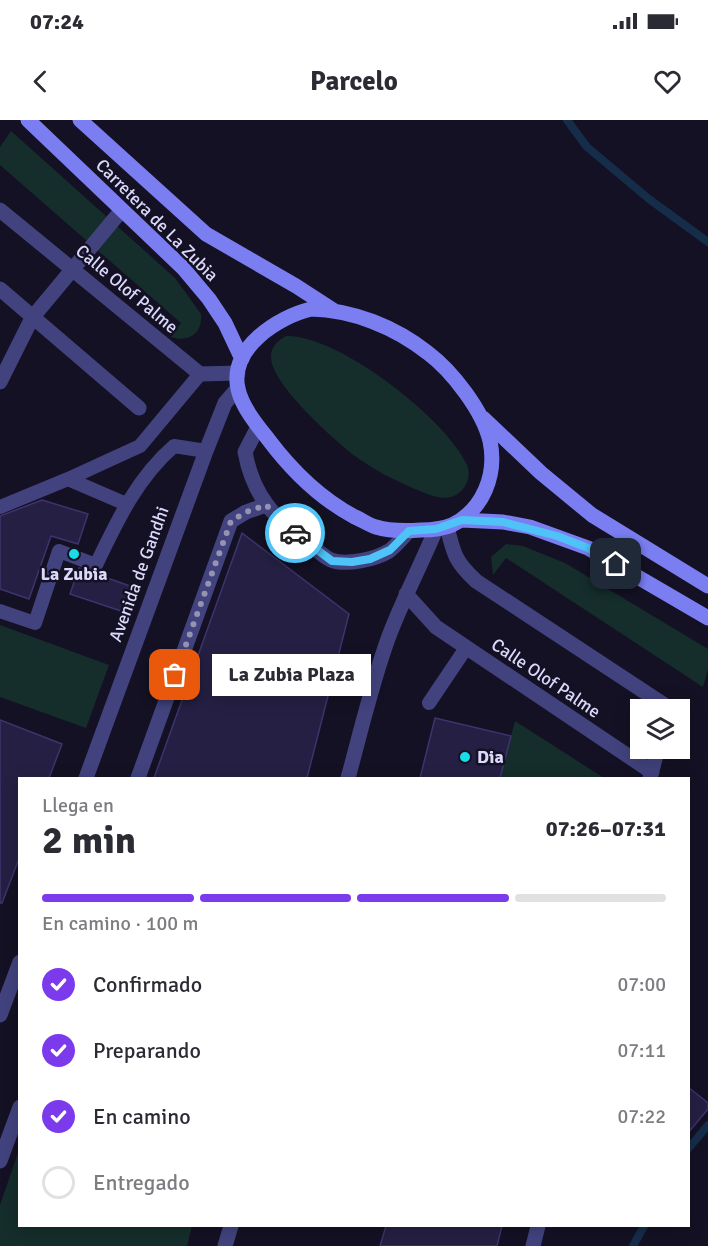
<!DOCTYPE html>
<html lang="es">
<head>
<meta charset="utf-8">
<style>
	:root { --surface:#fff; --page:#f2f2f3; --text:#2b2b33; --muted:#7c7c81; --line:#e1e1e2; --accent:#7c3aed }
	body { margin:0; font-family:Signika,sans-serif; background:var(--page); color:var(--text); height:100vh; display:flex; flex-direction:column; font-size:22px; white-space:nowrap }
	* { box-sizing:border-box; margin:0 }
	p { font-size:20px; color:var(--muted) }
	.icon { flex:none; width:33px; height:33px; fill:none; stroke:currentColor; stroke-width:2; stroke-linecap:round; stroke-linejoin:round }
	.map { position:relative; flex:1; overflow:hidden }
	.drawer { position:absolute; left:18px; top:657px; width:672px; height:450px; display:flex; flex-direction:column; background:var(--surface); border-radius:0px; box-shadow:0 3px 15px #0003 }
	.drawer>* { flex:none }
	.controls { position:absolute; left:630px; top:579px; display:grid; gap:12px }
	.controls a { display:grid; place-items:center; width:60px; height:60px; border-radius:0px; background:var(--surface); box-shadow:0 3px 15px #0003; font-size:30px }
	.pin { position:absolute; display:grid; place-items:center; width:51px; height:51px; color:#fff; margin:-26px; border-radius:12px; box-shadow:0 3px 9px #0006 }
	.courier { position:absolute; display:grid; place-items:center; width:60px; height:60px; margin:-30px; border:4px solid #4fc3f7; border-radius:50%; background:#fff; color:#222; box-shadow:0 2px 8px #0007 }
	.bubble { position:absolute; height:42px; border-radius:0px; background:var(--surface); box-shadow:0 3px 15px #0003; font-size:20px; font-weight:700; line-height:42px; text-align:center }
	.head em { font-style:normal; font-weight:700 }
	.head div { display:flex; flex-direction:column-reverse }
	.head { display:flex; align-items:center; justify-content:space-between; height:102px; padding:0 24px }
	h1 { font-size:39px; font-weight:700; line-height:45px }
	.bar { display:grid; grid-template-columns:repeat(4,1fr); gap:9px 6px; align-content:center; height:72px; padding:0 24px }
	.bar i { height:8px; border-radius:4px; background:var(--line) }
	.bar .on { background:var(--accent) }
	.bar p { grid-column:span 4 }
	ol { padding:0 24px; list-style:none }
	li { display:flex; align-items:center; gap:18px; height:66px }
	li p { margin-inline-start:auto }
	li .icon { padding:6px; border-radius:50%; background:var(--accent); color:#fff; stroke-width:4 }
	li:last-child { color:var(--muted) }
	li i { width:33px; height:33px; border:3px solid var(--line); border-radius:50% }
	.status { display:flex; justify-content:space-between; align-items:center; height:42px; padding:0 30px; background:var(--surface); direction:ltr }
	.status svg { height:16px; fill:currentColor }
	header { display:flex; justify-content:space-between; align-items:center; height:78px; padding:0 24px; background:var(--surface); font-size:27px; font-weight:700 }
	.map>svg:first-child { display:block }
</style>
</head>
<body>
<div class="status"><b>07:24</b><svg viewBox="0 0 49 12"><path d="M0 12V9h3v3zM5 12V6h3v6zM10 12V3h3v9zM15 12V0h3v12zM26 1h20v11H26zM47 4h2v5h-2z"/></svg></div>
<header><svg class="icon" aria-label="back" viewBox="0 0 24 24"><path d="M15 5l-7 7 7 7"/></svg>Parcelo<svg class="icon" aria-label="heart" viewBox="0 0 24 24"><path d="M12 20l-8-8c-3-5 5-10 8-4 3-6 11-1 8 4z"/></svg></header>
<div class="map">
<svg width="708" height="1126" viewBox="0 0 708 1126">
	<rect width="100%" height="100%" fill="#141124"/>
	<path fill="#152e2b" d="M 11,11 L 175,158 L 201,194 C 203,213 189,223 171,217 L 181,203 L 0,45 L 0,27 Z
		M 286,216 C 337,214 447,299 467,345 C 473,360 462,377 446,378 C 436,378 424,373 415,369 C 394,360 374,350 355,336 C 334,320 271,264 271,237 C 271,227 277,221 286,216 Z
		M 506,424 L 523,426 L 565,443 L 708,529 L 708,549 L 703,567 L 506,438 L 493,455 L 491,437 Z
		M 0,505 L 109,545 L 86,608 L 0,577 Z
		M 515,601 L 604,658 L 500,658 Z
		M 19,1030 L 20,1106 L 192,1106 L 187,1126 L 0,1126 L 0,1085 Z"/>
	<g fill="none" stroke-linecap="round" stroke-linejoin="round">
		<path stroke="#162d4a" stroke-width="8" d="M 567,0 L 587,27 L 649,79 L 708,122
			M 688,1029 L 708,1005
			M 633,1126 L 644,1106"/>
	</g>
	<path fill="#252043" stroke="#3c346d" stroke-width="1.5" d="M 42,380 L 88,394 L 78,424 L 51,416 L 29,479 L 0,469 L 0,396 Z
		M 242,413 L 349,494 L 307,658 L 154,658 Z
		M 79,448 L 130,466 L 121,491 L 70,474 Z
		M 435,598 L 511,616 L 500,658 L 420,658 Z
		M 0,600 L 62,624 L 49,658 L 20,658 L 20,736 L 2,783 L 0,783 Z
		M 688,967 L 708,983 L 708,989 L 688,1013 Z
		M 386,1106 L 502,1106 L 497,1126 L 380,1126 Z"/>
	<g fill="none" stroke-linecap="round" stroke-linejoin="round">
		<path stroke="#42437e" stroke-width="14" d="M 68,359 L 140,326 L 200,254
			M 0,387 L 68,359 L 126,384
			M 0,491 L 35,503 L 59,431 L 96,445 C 117,401 137,358 174,326 L 206,331
			M 429,583 L 466,528"/>
		<path stroke="#42437e" stroke-width="15" d="M 0,90 L 200,254 L 238,253
			M 0,169 L 139,288
			M 0,262 L 32,198 L 121,91
			M 258,307 L 245,332 C 253,376 274,398 309,424 C 316,429 324,437 331,440 C 346,446 376,439 389,431 C 396,426 403,417 409,411
			M 447,407 C 454,435 455,441 476,461 L 666,586 L 668,590
			M 406,474 L 436,507 L 652,652
			M 86,658 L 206,331 L 225,283 L 238,268
			M 138,658 L 231,401 L 246,392 L 266,385
			M 348,658 C 361,611 372,562 389,516 C 403,479 421,445 436,409
			M 650,658 L 658,628
			M 0,895 L 20,842
			M 0,1041 L 20,987
			M 225,1126 L 231,1106
			M 533,1126 L 538,1106"/>
		<path stroke="#7a7ef1" stroke-width="15" d="M 28,0 L 183,148 L 209,179 L 225,203 L 242,239
			M 80,0 L 206,114 L 296,166 L 333,190
			M 311,189 C 353,190 395,207 428,233 C 452,251 483,291 490,321 C 497,355 483,390 452,405 C 442,409 431,410 421,410 C 407,411 389,411 376,407 C 369,405 362,400 355,397 C 319,378 292,351 268,319 C 257,305 242,287 238,269 C 229,228 278,197 311,189 Z
			M 483,298 L 541,353 L 592,395 L 708,466
			M 462,400 L 503,402 L 530,407 L 588,428 L 708,498"/>
	</g>
	<g fill="none" stroke-linecap="round" stroke-linejoin="round">
		<path stroke="#9593b0" stroke-width="6" stroke-dasharray="0 10.8" d="M 175,555 L 231,401 L 246,392 L 266,385 L 295,413"/>
		<path stroke="#4fc3f7" stroke-width="8" d="M 295,413 L 332,441 L 352,442 L 370,439 L 390,430 L 409,411 L 436,409 L 462,400 L 503,402 L 557,416 L 588,428 L 616,444"/>
	</g>
	<g fill="#19dde6" stroke="#141124" stroke-width="2">
		<circle cx="74" cy="434" r="6"/>
		<circle cx="465" cy="637" r="6"/>
	</g>
	<g text-anchor="middle" dominant-baseline="central" stroke-width="5" stroke-linejoin="round" paint-order="stroke">
		<g font-size="18" fill="#dbd9fb" stroke="#141124">
			<text transform="translate(157 100) rotate(45)">Carretera de La Zubia</text>
			<text transform="translate(127 169) rotate(40)">Calle Olof Palme</text>
			<text transform="translate(139 454) rotate(-70)">Avenida de Gandhi</text>
			<text transform="translate(546 558) rotate(34)">Calle Olof Palme</text>
		</g>
		<g font-size="18" font-weight="bold" fill="#dbd9fb" stroke="#141124">
			<text x="74" y="454">La Zubia</text>
			<text x="477" y="637" text-anchor="start">Dia</text>
		</g>
	</g>
</svg>
<div class="controls">
<a><svg class="icon" aria-label="layers" viewBox="0 0 24 24"><path d="M12 4l9 5-9 5-9-5zM3 14l9 5 9-5"/></svg></a>
</div>
<div class="pin" style="left:175px;top:555px;background:#ea580c"><svg class="icon" aria-label="bag" viewBox="0 0 24 24"><path d="M5 8h14l-1 12H6zM9 8a3 3 0 0 1 6 0"/></svg></div>
<div class="pin" style="left:616px;top:444px;background:#1f2937"><svg class="icon" aria-label="home" viewBox="0 0 24 24"><path d="M3 11l9-7 9 7M6 9v11h12V9"/></svg></div>
<div class="courier" style="left:295px;top:413px"><svg class="icon" aria-label="car" viewBox="0 0 24 24"><path d="M5 17H2v-5l4-1 3-4h7l3 4 3 1v5h-3M9 17h6M6 11h13"/><circle cx="7" cy="17" r="2"/><circle cx="17" cy="17" r="2"/></svg></div>
<div class="bubble" style="left:212px;top:534px;width:159px">La Zubia Plaza</div>
<section class="drawer">
<div class="head"><div><h1>2 min</h1><p>Llega en</p></div><em>07:26–07:31</em></div>
<div class="bar"><i class="on"></i><i class="on"></i><i class="on"></i><i></i><p>En camino · 100 m</p></div>
<ol>
<li><svg class="icon" aria-label="check" viewBox="0 0 24 24"><path d="M5 12l5 5 9-10"/></svg>Confirmado<p>07:00</p></li>
<li><svg class="icon" aria-label="check" viewBox="0 0 24 24"><path d="M5 12l5 5 9-10"/></svg>Preparando<p>07:11</p></li>
<li><svg class="icon" aria-label="check" viewBox="0 0 24 24"><path d="M5 12l5 5 9-10"/></svg>En camino<p>07:22</p></li>
<li><i></i>Entregado</li>
</ol>
</section>
</div>
</body>
</html>
